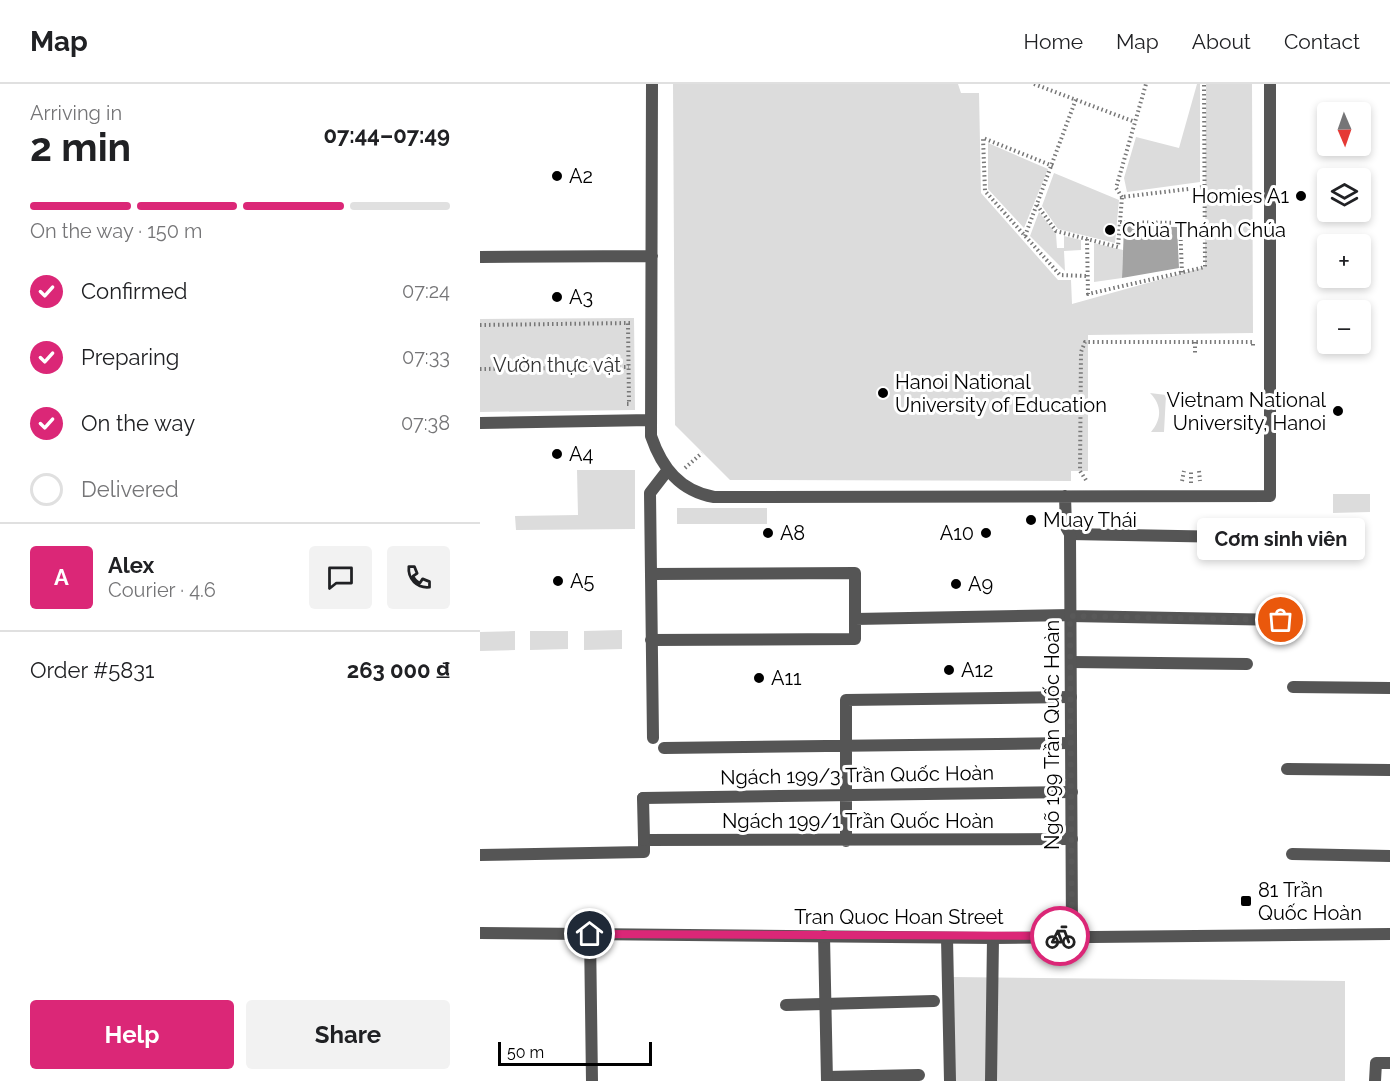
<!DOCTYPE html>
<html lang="en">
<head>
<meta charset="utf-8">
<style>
	:root { --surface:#fff; --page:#f2f2f2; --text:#202124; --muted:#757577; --line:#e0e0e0; --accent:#db2777 }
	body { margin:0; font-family:Raleway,sans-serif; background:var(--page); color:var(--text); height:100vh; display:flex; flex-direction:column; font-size:22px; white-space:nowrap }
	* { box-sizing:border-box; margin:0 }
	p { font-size:20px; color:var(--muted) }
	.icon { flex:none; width:33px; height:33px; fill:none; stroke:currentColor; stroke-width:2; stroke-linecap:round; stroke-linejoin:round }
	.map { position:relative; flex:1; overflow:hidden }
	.sheet { display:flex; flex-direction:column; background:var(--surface); width:480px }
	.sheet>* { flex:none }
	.needle { width:39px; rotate:178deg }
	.controls { position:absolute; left:837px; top:18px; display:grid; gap:12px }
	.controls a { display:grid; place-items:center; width:54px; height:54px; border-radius:6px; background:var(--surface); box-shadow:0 3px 9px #0003; font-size:30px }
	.scale { position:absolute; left:18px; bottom:15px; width:154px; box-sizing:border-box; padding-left:6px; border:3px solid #000; border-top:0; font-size:16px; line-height:21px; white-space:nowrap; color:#000; -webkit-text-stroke:4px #fff; paint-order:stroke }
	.pin { position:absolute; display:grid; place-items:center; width:51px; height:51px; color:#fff; margin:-26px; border:3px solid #fff; border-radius:50%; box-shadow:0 2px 6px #0007 }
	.courier { position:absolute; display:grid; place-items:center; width:60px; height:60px; margin:-30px; border:4px solid #db2777; border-radius:50%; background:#fff; color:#222; box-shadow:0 2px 8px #0007 }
	.bubble { position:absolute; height:42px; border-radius:6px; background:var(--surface); box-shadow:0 3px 9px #0003; font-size:20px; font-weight:700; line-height:42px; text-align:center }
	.overview em { font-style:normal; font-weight:700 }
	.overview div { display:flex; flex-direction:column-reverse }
	.overview { display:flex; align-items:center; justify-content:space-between; height:102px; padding:0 30px }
	h1 { font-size:39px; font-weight:700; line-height:45px }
	.bar { display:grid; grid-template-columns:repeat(4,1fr); gap:9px 6px; align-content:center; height:72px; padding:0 30px }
	.bar i { height:8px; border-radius:4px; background:var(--line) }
	.bar .selected { background:var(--accent) }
	.bar p { grid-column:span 4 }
	.line { display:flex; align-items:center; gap:15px; padding:0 30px; border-top:2px solid var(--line) }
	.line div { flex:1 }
	.round { display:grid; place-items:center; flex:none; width:63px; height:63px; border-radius:6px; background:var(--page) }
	ol { padding:0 30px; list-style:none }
	li { display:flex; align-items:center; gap:18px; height:66px }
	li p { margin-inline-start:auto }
	li .icon { padding:6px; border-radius:50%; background:var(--accent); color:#fff; stroke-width:4 }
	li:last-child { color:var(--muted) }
	li i { width:33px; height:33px; border:3px solid var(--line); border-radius:50% }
	.primary-button { display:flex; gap:12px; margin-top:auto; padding:12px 30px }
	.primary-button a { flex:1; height:69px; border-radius:6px; background:var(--accent); color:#fff; font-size:24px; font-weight:700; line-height:69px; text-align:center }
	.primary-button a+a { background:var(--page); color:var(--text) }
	header { display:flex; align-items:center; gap:36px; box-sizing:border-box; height:84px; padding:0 30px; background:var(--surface); border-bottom:2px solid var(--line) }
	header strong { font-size:28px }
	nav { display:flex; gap:33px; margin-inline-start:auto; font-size:21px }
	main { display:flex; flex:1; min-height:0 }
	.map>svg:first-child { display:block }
</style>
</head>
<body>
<header>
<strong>Map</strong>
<nav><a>Home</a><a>Map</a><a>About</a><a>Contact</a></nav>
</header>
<main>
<section class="sheet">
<div class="overview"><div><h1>2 min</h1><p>Arriving in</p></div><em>07:44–07:49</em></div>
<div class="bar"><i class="selected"></i><i class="selected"></i><i class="selected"></i><i></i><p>On the way · 150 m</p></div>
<ol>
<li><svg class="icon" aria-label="check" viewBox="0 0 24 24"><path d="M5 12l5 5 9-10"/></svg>Confirmed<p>07:24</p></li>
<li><svg class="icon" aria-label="check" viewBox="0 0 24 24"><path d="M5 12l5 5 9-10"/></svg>Preparing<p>07:33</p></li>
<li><svg class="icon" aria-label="check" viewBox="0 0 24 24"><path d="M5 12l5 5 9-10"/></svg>On the way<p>07:38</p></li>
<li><i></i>Delivered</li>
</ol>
<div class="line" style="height:108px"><b class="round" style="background:var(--accent);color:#fff">A</b><div><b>Alex</b><p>Courier · 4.6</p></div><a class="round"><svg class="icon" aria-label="chat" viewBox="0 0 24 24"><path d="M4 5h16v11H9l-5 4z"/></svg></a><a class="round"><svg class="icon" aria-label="phone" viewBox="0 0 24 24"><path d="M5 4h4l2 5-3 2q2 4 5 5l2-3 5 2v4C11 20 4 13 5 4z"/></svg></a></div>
<div class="line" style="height:78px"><div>Order #5831</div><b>263 000 ₫</b></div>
<div class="primary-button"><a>Help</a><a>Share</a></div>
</section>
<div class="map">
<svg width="910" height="997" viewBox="0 0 910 997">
	<rect width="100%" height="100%" fill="#fff"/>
	<path fill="#dcdcdc" d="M 193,0 L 478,0 L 481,9 L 499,9 L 501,109 L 578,196 L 591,196 L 592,220 L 725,183 L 726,0 L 772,0 L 773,249 L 608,251 L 608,387 L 591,387 L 591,397 L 250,396 L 195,341 Z
		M 717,0 L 720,0 L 720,98 L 647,108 L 644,94 L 656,53 L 699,64 Z
		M 508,59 L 568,85 L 544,144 L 508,105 Z
		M 574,89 L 639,116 L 635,159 L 578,145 L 562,122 Z
		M 559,128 L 576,150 L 577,164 L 584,164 L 584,152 L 601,156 L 601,166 L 584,167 L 585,187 L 550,152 Z
		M 614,159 L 643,166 L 642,194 L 614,198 Z
		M 154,234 L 155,326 L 0,328 L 0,235 Z
		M 670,309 L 686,311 L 684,348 L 671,348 C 682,335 682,321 670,309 Z
		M 97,386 L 155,386 L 155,445 L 36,446 L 35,432 L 98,431 Z
		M 853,410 L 890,410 L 890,428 L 853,429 Z
		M 197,424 L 287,424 L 287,440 L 197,440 Z
		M 142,546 L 142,565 L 104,566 L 104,547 Z
		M 35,547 L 35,566 L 0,567 L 0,548 Z
		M 50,547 L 88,547 L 88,565 L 50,566 Z
		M 472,893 L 865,897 L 865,997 L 474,997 Z"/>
	<path fill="#a3a3a3" d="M 644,142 L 697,143 L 699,184 L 642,194 Z"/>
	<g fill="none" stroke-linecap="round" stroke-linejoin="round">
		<path stroke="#777" stroke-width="4" stroke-dasharray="1.5 3" stroke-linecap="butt" d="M 554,0 L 655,38
			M 573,82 L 503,54 L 505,107 L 580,191 L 607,192
			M 642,113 L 636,104 L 666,0
			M 557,121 L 576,147 L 638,163 L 642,113 L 725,103
			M 640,138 L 700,139 L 702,189
			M 545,152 L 596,15
			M 607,155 L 608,210 L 725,183 L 724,0
			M 0,241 L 150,239
			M 715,258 L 715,269
			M 0,285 L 149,283
			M 147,320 L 149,320 L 148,239
			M 205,384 L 222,369
			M 719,387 L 720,397
			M 606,396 L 600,387 L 601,268 L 605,258 L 773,258 L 773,262
			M 702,397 L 704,387
			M 711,399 L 711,387"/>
		<path stroke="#555" stroke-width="12" d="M 172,0 L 171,352 C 182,384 200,407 234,413 L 790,412 L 790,0
			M 0,173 L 172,172
			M 0,339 L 171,336
			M 585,412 L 586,443 L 590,450 L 800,454
			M 171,490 L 375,489 L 375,555 L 171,556
			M 590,532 L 801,536
			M 375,535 L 590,531
			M 591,578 L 767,580
			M 813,603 L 910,604
			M 173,654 L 170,409 L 187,387
			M 184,664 L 591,659
			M 807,685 L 910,686
			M 163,714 L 592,708
			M 366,757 L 366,616 L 591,613
			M 812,770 L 910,772
			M 0,771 L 164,768 L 164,756 L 592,755
			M 110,850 L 112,997
			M 467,854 L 470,997
			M 306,921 L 454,917
			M 347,993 L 439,991
			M 511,997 L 513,854
			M 895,997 L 896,979 L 910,979"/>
		<path stroke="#555" stroke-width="12" d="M 590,450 L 592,852
			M 163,714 L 164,756
			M 344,852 L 347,997"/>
		<path stroke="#555" stroke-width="12" d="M 0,849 L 513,854 L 910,850"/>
	</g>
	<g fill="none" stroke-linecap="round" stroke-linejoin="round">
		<path stroke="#595959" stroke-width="6" stroke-dasharray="0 10.8" d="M 580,852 L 592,852 L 590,532 L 801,536"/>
		<path stroke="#db2777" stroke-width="8" d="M 110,850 L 580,852"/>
	</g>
	<g fill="#000" stroke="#fff" stroke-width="2">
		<circle cx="77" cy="92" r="6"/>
		<circle cx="821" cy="112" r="6"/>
		<circle cx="630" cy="146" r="6"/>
		<circle cx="77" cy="213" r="6"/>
		<circle cx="403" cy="309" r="6"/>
		<circle cx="858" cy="327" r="6"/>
		<circle cx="77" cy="370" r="6"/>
		<circle cx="551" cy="436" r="6"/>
		<circle cx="288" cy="449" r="6"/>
		<circle cx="506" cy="449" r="6"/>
		<circle cx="78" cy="497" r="6"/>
		<circle cx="476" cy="500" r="6"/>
		<circle cx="469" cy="586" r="6"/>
		<circle cx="279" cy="594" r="6"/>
		<rect x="760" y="811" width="12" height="12" rx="3"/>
	</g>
	<g text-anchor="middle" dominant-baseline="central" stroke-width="6" stroke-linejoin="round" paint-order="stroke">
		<g font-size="20" fill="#000" stroke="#fff" text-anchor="start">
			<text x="89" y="92">A2</text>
			<text x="809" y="112" text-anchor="end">Homies A1</text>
			<text x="642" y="146">Chùa Thánh Chúa</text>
			<text x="89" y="213">A3</text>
			<text x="415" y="298">Hanoi National<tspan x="415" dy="23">University of Education</tspan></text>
			<text x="846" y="316" text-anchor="end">Vietnam National<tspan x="846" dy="23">University, Hanoi</tspan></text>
			<text x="89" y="370">A4</text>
			<text x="563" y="436">Muay Thái</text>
			<text x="300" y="449">A8</text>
			<text x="494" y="449" text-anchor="end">A10</text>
			<text x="90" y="497">A5</text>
			<text x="488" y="500">A9</text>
			<text x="481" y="586">A12</text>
			<text x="291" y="594">A11</text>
			<text x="778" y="806">81 Trần<tspan x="778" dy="23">Quốc Hoàn</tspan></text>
		</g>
		<g font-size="20" fill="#333" stroke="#fff">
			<text x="77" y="281">Vườn thực vật</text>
		</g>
		<g font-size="20" fill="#000" stroke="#fff">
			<text transform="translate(572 651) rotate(-90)">Ngõ 199 Trần Quốc Hoàn</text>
			<text transform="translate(377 691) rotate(-1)">Ngách 199/3 Trần Quốc Hoàn</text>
			<text x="378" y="737">Ngách 199/1 Trần Quốc Hoàn</text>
			<text x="419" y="833">Tran Quoc Hoan Street</text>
		</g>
	</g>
</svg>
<div class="controls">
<a><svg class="needle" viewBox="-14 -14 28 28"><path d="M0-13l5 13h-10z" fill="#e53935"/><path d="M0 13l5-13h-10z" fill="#757577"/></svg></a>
<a><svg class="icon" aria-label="layers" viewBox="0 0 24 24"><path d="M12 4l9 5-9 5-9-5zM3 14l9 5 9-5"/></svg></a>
<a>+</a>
<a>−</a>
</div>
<div class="scale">50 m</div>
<div class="pin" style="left:801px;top:536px;background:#ea580c"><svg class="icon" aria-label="bag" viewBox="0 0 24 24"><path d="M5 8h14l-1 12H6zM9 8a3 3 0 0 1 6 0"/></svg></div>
<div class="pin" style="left:110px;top:850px;background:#1f2937"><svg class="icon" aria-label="home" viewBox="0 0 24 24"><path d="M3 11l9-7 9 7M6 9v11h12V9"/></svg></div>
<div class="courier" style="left:580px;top:852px"><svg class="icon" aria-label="bike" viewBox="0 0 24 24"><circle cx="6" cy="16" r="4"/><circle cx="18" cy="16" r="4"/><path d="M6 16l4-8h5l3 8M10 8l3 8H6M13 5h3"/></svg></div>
<div class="bubble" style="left:717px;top:434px;width:168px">Cơm sinh viên</div>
</div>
</main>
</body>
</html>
